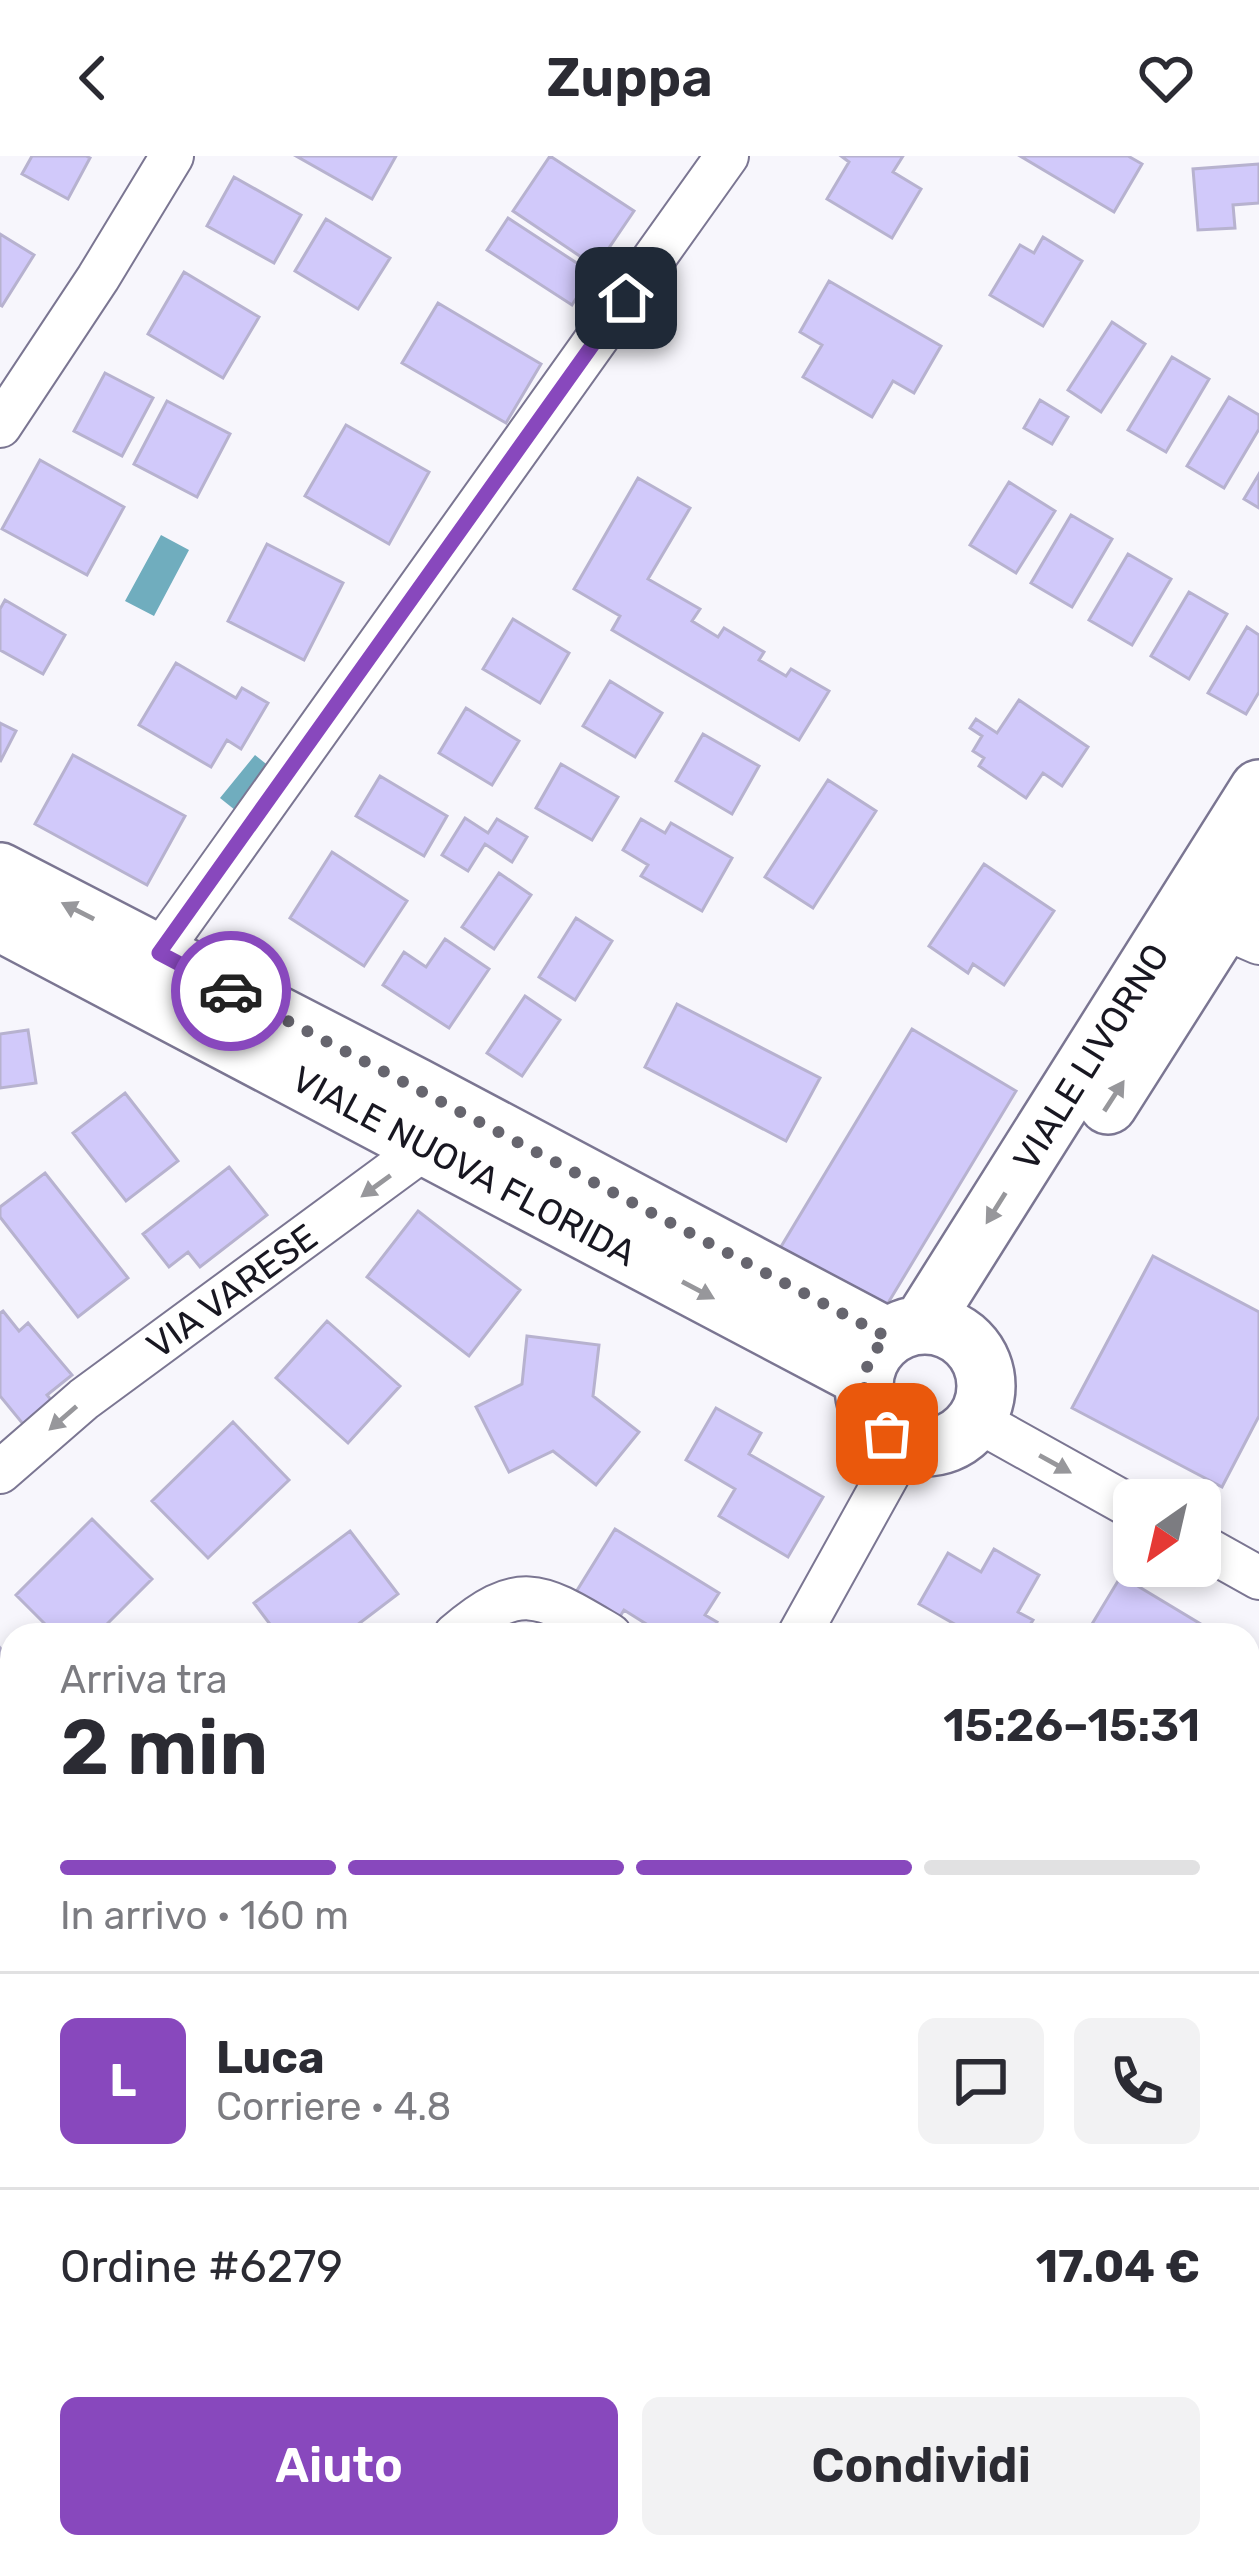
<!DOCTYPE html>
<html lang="it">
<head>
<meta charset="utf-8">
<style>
	:root { --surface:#fff; --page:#f2f2f3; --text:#2b2b33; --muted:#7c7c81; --line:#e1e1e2; --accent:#8848bd }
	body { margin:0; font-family:Rubik,sans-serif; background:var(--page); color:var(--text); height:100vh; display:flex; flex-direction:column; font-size:45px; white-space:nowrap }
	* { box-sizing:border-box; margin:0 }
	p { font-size:39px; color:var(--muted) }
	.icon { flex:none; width:66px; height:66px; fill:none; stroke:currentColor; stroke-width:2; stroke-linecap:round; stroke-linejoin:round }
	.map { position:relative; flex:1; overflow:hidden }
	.details { position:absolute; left:0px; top:1467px; width:1260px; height:936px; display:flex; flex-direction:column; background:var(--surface); border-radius:36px 36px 0 0; box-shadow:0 6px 18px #0003 }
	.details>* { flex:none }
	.needle { width:78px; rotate:214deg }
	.tools { position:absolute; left:1113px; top:1323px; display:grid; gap:24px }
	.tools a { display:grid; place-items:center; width:108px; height:108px; border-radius:18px; background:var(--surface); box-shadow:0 6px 18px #0003; font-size:60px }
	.pin { position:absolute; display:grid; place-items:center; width:102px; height:102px; color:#fff; margin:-51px; border-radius:24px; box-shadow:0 6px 18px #0006 }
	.courier { position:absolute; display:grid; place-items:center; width:120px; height:120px; margin:-60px; border:9px solid #8848bd; border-radius:50%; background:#fff; color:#222; box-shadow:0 3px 15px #0007 }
	.head em { font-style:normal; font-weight:600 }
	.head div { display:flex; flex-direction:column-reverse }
	.head { display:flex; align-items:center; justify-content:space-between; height:204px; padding:0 60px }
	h1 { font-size:78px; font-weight:600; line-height:90px }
	.bar { display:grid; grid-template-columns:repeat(4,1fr); gap:18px 12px; align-content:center; height:144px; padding:0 60px }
	.bar i { height:15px; border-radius:9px; background:var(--line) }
	.bar .current { background:var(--accent) }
	.bar p { grid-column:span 4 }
	.line { display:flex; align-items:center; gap:30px; padding:0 60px; border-top:3px solid var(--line) }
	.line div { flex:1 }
	.round { display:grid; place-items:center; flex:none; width:126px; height:126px; border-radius:18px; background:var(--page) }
	.button { display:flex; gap:24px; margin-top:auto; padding:24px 60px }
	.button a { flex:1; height:138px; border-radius:18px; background:var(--accent); color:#fff; font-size:48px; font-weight:600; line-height:138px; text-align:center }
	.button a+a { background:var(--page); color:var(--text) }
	header { display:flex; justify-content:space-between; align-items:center; height:156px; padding:0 60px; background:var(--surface); font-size:54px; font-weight:600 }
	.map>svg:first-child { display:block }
</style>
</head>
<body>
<header><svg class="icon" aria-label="back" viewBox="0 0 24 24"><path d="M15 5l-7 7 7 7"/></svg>Zuppa<svg class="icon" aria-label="heart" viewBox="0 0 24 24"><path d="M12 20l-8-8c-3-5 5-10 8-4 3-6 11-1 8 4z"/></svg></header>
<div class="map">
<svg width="1259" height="2403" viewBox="0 0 1259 2403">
	<rect width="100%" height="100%" fill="#f7f6fc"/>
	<path fill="#70adbe" d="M 161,379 L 189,394 L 154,460 L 125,445 Z
		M 255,599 L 280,619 L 245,662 L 220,642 Z"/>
	<path fill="#d1c9fa" stroke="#b7b2cf" stroke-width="3" d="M 32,0 L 86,0 L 90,2 L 68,43 L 22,18 Z
		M 296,0 L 396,0 L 372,43 Z
		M 550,0 L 634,55 L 596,111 L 513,55 Z
		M 841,0 L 903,0 L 893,16 L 921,33 L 892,82 L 827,43 L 849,6 Z
		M 1020,0 L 1128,0 L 1142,8 L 1114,56 Z
		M 1259,8 L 1259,47 L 1233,49 L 1235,72 L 1198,74 L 1193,13 Z
		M 234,21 L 301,59 L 274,107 L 207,70 Z
		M 508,62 L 592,117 L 572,149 L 487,94 Z
		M 326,63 L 390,102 L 358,153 L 295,115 Z
		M 0,78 L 34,99 L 2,150 L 0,149 Z
		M 1043,81 L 1082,105 L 1043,170 L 990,139 L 1020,89 L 1034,97 Z
		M 184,116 L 259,161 L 223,222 L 148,178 Z
		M 829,125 L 941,190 L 914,237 L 893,225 L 872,261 L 803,221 L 822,189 L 800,176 Z
		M 438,147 L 541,208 L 506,267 L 402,207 Z
		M 1112,166 L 1145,188 L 1101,256 L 1068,234 Z
		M 1172,201 L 1209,223 L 1166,296 L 1128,274 Z
		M 105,217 L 153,242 L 122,300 L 74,275 Z
		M 1229,241 L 1259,259 L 1259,273 L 1224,332 L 1187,310 Z
		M 1040,244 L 1068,261 L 1052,288 L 1024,272 Z
		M 167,245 L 230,278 L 197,341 L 134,308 Z
		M 346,269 L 429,316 L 389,388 L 305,340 Z
		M 40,304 L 124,351 L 87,419 L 2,373 Z
		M 1259,318 L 1259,352 L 1244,343 Z
		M 638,322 L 690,352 L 648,423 L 700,453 L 692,465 L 718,481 L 724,472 L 764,496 L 759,504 L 786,520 L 791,513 L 829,535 L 799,584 L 612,474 L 620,460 L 574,433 Z
		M 1009,326 L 1055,355 L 1016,417 L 970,389 Z
		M 1071,359 L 1112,383 L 1072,451 L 1031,427 Z
		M 267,388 L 343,427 L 304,504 L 228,465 Z
		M 1128,398 L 1171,423 L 1132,489 L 1089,464 Z
		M 1189,436 L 1227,458 L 1189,523 L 1151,500 Z
		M 5,444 L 65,479 L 43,518 L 0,494 L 0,453 Z
		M 513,463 L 569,497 L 540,547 L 483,513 Z
		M 1247,471 L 1259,479 L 1259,536 L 1246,558 L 1208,537 Z
		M 176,507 L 236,542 L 242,532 L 268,547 L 241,593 L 227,584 L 211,611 L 139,569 Z
		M 610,525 L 662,557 L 635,601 L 583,570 Z
		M 1019,544 L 1088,591 L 1062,630 L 1043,617 L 1026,642 L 979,610 L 984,602 L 973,595 L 982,580 L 970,572 L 976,563 L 997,577 Z
		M 466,552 L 519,585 L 492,629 L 439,597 Z
		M 0,567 L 16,575 L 0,606 Z
		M 703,578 L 759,610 L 732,658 L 676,625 Z
		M 73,599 L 185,660 L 147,729 L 35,668 Z
		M 561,608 L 618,641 L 592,684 L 536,652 Z
		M 380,620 L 447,660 L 424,700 L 356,660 Z
		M 828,624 L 876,655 L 813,752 L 765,721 Z
		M 465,662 L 488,677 L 497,663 L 527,681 L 512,706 L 485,688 L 468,715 L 442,699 Z
		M 641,663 L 665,677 L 671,667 L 732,702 L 702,755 L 641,720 L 648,709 L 623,694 Z
		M 332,696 L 407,745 L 364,810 L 290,762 Z
		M 984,708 L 1054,755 L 1004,829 L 973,808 L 968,817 L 929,790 Z
		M 499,717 L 531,739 L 494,793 L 462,771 Z
		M 576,762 L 612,785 L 575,844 L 539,821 Z
		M 445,783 L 489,813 L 449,872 L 383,829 L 404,796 L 426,811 Z
		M 525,840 L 560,864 L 522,920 L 487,897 Z
		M 677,848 L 820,922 L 786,985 L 645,911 Z
		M 912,873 L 1016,935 L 882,1157 L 779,1094 Z
		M 28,874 L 36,927 L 0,932 L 0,878 Z
		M 125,937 L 178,1005 L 126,1045 L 73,977 Z
		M 229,1011 L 267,1059 L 200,1111 L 188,1096 L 169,1111 L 143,1078 Z
		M 45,1017 L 128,1122 L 78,1161 L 0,1061 L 0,1051 Z
		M 418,1055 L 520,1134 L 469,1200 L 367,1121 Z
		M 1153,1100 L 1259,1156 L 1259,1260 L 1222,1331 L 1072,1252 Z
		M 3,1155 L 19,1175 L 28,1167 L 72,1219 L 47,1239 L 52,1245 L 23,1268 L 0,1240 L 0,1157 Z
		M 327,1165 L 400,1230 L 348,1287 L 276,1222 Z
		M 527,1180 L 599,1189 L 593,1240 L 639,1276 L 596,1329 L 553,1295 L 509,1316 L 476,1251 L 522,1228 Z
		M 716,1252 L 761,1277 L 749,1298 L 823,1341 L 788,1401 L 719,1360 L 735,1333 L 686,1304 Z
		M 233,1266 L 289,1324 L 208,1402 L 152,1345 Z
		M 92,1363 L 152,1423 L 96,1479 L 56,1479 L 16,1439 Z
		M 615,1373 L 719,1437 L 705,1459 L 717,1466 L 709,1479 L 657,1479 L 659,1476 L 624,1454 L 619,1462 L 576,1436 Z
		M 350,1375 L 398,1438 L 344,1479 L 278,1479 L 254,1447 Z
		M 994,1393 L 1039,1419 L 1018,1456 L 1033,1464 L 1024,1479 L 974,1479 L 919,1448 L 948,1397 L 981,1416 Z
		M 1121,1420 L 1219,1479 L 1086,1478 Z
		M 0,1492 L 12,1508 L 12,1527 L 0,1536 Z
		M 1256,1696 L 1259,1697 L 1259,1814 L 1248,1809 L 1248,1712 Z
		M 12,1995 L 12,2087 L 0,2081 L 0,2021 Z
		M 1248,2106 L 1259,2107 L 1257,2125 L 1259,2125 L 1259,2207 L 1248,2206 Z
		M 0,2143 L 12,2150 L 12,2211 L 0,2235 Z
		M 12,2378 L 12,2391 L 123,2391 L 117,2403 L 29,2403 L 6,2391 Z
		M 405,2391 L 476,2391 L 468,2403 L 425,2403 Z
		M 571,2391 L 657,2391 L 650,2403 L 567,2403 L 565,2401 Z
		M 1074,2391 L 1150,2391 L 1152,2394 L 1129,2403 L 1073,2403 L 1069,2398 Z"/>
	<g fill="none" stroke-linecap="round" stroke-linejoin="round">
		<defs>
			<path id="street" d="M 0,270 L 98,122 L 172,0
				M 1194,759 L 1259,787
				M 143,819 L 727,0
				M 976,1264 L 1134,1352
				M 0,1316 L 84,1243 L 444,978
				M 1200,1389 L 1259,1422
				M 455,1479 C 521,1422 542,1439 610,1479
				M 799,1479 L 905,1288
				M 1248,1605 L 1259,1586
				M 1248,1847 L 1259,1853
				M 0,1904 L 12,1887
				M 1248,2269 L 1259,2280
				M 249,2403 L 256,2391
				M 764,2403 L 772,2391"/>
			<path id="secondary" d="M 0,716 L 416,931 L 887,1181
				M 0,766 L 864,1222
				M 1108,949 L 1259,711
				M 922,1168 L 1259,633
				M864 1230a61 61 0 1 1 122 0a61 61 0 1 1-122 0Z"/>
		</defs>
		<use href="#street" stroke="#7b7692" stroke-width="46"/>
		<use href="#secondary" stroke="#7b7692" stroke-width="62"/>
		<use href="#street" stroke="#fff" stroke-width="42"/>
		<use href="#secondary" stroke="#fff" stroke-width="57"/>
	</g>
	<defs><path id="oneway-solid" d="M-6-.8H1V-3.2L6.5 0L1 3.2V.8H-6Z" transform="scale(3)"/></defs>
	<g fill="#97979b">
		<use href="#oneway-solid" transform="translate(78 755) rotate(-153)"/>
		<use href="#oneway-solid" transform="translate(1114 940) rotate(-57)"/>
		<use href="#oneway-solid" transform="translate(376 1030) rotate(144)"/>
		<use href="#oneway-solid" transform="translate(996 1052) rotate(122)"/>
		<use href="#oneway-solid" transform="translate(698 1134) rotate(28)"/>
		<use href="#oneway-solid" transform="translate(63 1262) rotate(139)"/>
		<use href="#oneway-solid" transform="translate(1055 1308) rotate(29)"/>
	</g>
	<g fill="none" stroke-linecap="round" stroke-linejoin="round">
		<path stroke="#66656e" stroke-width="12" stroke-dasharray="0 21.6" d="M 231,835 L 887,1181 C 855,1213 858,1246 887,1278"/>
		<path stroke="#8848bd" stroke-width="15" d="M 231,835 L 159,797 L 626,142"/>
	</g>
	<g text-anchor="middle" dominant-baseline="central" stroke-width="12" stroke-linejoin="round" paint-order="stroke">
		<g font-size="36" fill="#181721" stroke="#fff">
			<text transform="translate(1091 901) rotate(-58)">VIALE LIVORNO</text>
			<text transform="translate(464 1010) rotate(28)">VIALE NUOVA FLORIDA</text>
			<text transform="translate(232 1135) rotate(-36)">VIA VARESE</text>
		</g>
	</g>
</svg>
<div class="tools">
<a><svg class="needle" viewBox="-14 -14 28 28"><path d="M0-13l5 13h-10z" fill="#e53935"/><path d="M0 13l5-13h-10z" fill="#7c7c81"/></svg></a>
</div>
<div class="pin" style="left:887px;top:1278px;background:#ea580c"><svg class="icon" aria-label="bag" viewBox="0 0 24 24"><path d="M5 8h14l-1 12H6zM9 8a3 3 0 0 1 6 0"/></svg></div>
<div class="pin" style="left:626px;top:142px;background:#1f2937"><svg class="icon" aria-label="home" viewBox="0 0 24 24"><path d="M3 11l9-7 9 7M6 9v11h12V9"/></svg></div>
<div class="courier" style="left:231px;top:835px"><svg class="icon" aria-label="car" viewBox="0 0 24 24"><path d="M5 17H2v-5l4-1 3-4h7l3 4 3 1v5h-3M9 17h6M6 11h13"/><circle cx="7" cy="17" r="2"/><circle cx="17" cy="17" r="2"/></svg></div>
<section class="details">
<div class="head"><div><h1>2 min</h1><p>Arriva tra</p></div><em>15:26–15:31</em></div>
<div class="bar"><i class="current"></i><i class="current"></i><i class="current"></i><i></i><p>In arrivo · 160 m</p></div>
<div class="line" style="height:216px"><b class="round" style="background:var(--accent);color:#fff">L</b><div><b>Luca</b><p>Corriere · 4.8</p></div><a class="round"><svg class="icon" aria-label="chat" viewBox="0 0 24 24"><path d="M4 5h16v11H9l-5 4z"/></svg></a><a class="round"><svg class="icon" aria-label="phone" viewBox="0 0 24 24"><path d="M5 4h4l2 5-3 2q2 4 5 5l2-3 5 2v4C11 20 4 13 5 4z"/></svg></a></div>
<div class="line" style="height:156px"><div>Ordine #6279</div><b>17.04 €</b></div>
<div class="button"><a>Aiuto</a><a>Condividi</a></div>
</section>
</div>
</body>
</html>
